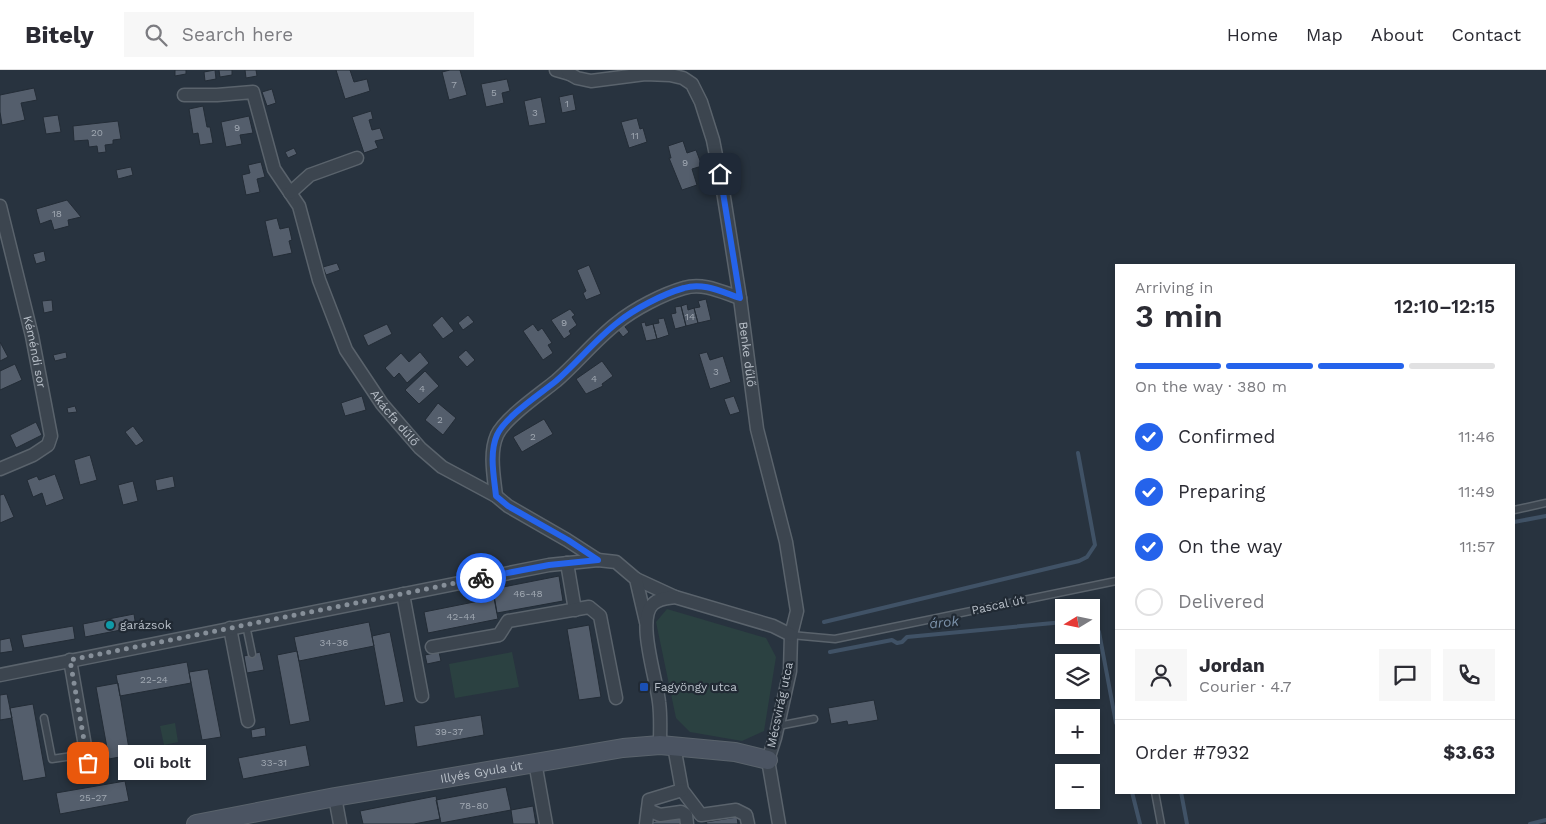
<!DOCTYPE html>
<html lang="en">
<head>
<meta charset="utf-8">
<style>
	:root { --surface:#fff; --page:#f7f7f7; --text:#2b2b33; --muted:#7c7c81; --line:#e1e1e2; --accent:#2563eb }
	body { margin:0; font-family:"Work Sans",sans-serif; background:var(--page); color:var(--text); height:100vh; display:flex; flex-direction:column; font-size:19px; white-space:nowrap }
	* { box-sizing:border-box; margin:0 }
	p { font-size:16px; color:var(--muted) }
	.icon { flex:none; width:28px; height:28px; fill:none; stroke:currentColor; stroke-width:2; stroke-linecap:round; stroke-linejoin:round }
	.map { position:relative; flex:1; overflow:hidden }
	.side { position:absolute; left:1115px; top:194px; width:400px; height:530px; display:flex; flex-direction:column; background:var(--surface); border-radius:0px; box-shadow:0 2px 8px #0003 }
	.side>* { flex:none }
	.needle { width:32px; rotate:260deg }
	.fabs { position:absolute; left:1055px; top:529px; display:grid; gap:10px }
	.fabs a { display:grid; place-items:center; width:45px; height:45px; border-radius:0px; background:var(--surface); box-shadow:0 2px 8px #0003; font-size:25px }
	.pin { position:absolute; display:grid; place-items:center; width:42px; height:42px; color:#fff; margin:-21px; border-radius:10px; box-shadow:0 2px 8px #0006 }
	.courier { position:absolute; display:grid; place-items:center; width:50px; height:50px; margin:-25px; border:4px solid #2563eb; border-radius:50%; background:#fff; color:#222; box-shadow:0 1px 6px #0007 }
	.bubble { position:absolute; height:35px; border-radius:0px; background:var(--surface); box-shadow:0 2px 8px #0003; font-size:16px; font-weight:600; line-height:35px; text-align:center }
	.overview em { font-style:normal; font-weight:600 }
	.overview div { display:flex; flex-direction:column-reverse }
	.overview { display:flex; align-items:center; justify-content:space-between; height:85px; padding:0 20px }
	h1 { font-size:32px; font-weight:600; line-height:38px }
	.bar { display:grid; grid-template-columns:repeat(4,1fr); gap:8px 5px; align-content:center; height:60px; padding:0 20px }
	.bar i { height:6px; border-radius:4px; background:var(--line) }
	.bar .selected { background:var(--accent) }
	.bar p { grid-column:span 4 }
	.line { display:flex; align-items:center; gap:12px; padding:0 20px; border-top:1px solid var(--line) }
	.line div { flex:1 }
	.round { display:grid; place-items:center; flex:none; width:52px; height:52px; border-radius:0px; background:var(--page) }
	ol { padding:0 20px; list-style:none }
	li { display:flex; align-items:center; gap:15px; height:55px }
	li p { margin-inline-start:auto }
	li .icon { padding:5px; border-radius:50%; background:var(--accent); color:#fff; stroke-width:4 }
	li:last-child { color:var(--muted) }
	li i { width:28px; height:28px; border:2px solid var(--line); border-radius:50% }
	header { display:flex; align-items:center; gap:30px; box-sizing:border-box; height:70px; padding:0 25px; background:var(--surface); border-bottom:1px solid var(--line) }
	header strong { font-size:24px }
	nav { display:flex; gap:28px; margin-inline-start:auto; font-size:18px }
	.search { width:350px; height:45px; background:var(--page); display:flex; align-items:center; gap:12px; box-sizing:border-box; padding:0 18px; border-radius:0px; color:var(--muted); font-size:19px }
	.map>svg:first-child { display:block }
</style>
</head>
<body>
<header>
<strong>Bitely</strong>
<div class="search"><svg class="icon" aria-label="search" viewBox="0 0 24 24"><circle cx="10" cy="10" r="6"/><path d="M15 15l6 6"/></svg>Search here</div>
<nav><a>Home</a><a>Map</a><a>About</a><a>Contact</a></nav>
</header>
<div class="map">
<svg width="1546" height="754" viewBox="0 0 1546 754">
	<rect width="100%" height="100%" fill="#28333f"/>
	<path fill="#2b4141" d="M 667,539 L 766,568 L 776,587 L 764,661 L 742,671 L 690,662 L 676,648 L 656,552 Z
		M 512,582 L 519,617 L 455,628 L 449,594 Z
		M 175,653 L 178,672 L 164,675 L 160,656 Z"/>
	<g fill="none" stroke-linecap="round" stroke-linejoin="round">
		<path stroke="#405266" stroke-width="4" d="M 1514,452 L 1546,446
			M 1091,550 L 1094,551 L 1099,562 L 1116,653
			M 824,552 L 1079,491 L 1087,487 L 1095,475 L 1078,383
			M 830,582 L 892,570 L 897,573 L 902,572 L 907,567 L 1064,552
			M 1132,722 L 1140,754
			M 1181,722 L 1187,754
			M 1530,754 L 1546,750"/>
	</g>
	<path fill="#545e6c" stroke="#232c36" d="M 175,0 L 186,0 L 186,4 L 175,6 Z
		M 215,0 L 216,9 L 205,11 L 204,2 Z
		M 219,0 L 232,0 L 232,5 L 220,7 Z
		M 245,0 L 256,0 L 257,6 L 246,8 Z
		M 336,0 L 350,0 L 354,12 L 367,9 L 370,21 L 345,29 Z
		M 450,0 L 460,0 L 467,25 L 449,30 L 442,2 Z
		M 507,9 L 510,21 L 502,23 L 504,33 L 486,37 L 481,14 Z
		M 34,18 L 37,30 L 21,33 L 25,50 L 2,55 L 0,42 L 0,25 Z
		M 272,19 L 276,33 L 267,36 L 262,22 Z
		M 573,24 L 576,40 L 562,43 L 559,27 Z
		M 541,27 L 546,53 L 529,56 L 524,31 Z
		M 203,36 L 207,57 L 210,57 L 213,73 L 200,75 L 198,63 L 193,64 L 189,39 Z
		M 371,41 L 373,49 L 369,50 L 372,60 L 380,58 L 384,69 L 375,71 L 378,78 L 364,83 L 352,47 Z
		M 58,45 L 61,62 L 46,64 L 43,47 Z
		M 249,46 L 253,63 L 240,65 L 242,74 L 226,77 L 221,52 Z
		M 637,48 L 640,59 L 643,58 L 647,72 L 629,78 L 621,52 Z
		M 118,51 L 121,69 L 113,70 L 113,74 L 105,75 L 106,82 L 98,83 L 97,76 L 89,77 L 88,70 L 74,71 L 73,56 Z
		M 683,71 L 687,83 L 696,80 L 702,96 L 692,99 L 697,115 L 682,120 L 669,88 L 671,88 L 668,76 Z
		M 294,78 L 297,84 L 288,88 L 285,82 Z
		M 261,92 L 265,107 L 257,109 L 260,122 L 246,125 L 242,105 L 250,103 L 248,95 Z
		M 131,97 L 133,105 L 118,109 L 116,100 Z
		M 67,130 L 81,147 L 68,150 L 69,156 L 54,160 L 51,150 L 40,154 L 36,139 Z
		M 277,148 L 280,159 L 289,157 L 292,170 L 289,171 L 292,183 L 273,187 L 265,151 Z
		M 44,181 L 46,191 L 36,194 L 33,184 Z
		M 337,193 L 340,200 L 326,205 L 323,197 Z
		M 589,195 L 601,224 L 586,230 L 583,223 L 586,221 L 577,200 Z
		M 706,229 L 711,250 L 698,253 L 694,238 L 700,237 L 698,231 Z
		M 52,230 L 53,241 L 44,243 L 42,231 Z
		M 687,234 L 688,240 L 694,238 L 698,253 L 686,256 L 681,236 Z
		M 681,236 L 686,256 L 675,259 L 671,244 L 676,243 L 675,237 Z
		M 570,239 L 575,245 L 572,247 L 577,255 L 569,261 L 571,264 L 564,269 L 551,250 Z
		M 468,245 L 474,252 L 463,260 L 458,253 Z
		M 442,246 L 454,261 L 443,269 L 432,255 Z
		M 664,248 L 669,265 L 657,269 L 653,254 L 659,253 L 658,249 Z
		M 645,252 L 646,256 L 653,254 L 657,269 L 646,271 L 641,253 Z
		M 622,253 L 629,262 L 623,267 L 616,258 Z
		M 387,254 L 392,264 L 368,276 L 363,265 Z
		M 533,254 L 538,261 L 542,258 L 552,273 L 548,275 L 553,283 L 543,290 L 523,261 Z
		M 0,272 L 8,287 L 0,291 Z
		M 466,280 L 475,290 L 467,297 L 458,287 Z
		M 66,282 L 67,288 L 55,291 L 53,285 Z
		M 420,282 L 429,293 L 407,313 L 399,303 L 394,308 L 385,298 L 401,283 L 409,292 Z
		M 707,282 L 710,290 L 723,286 L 731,312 L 710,319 L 699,284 Z
		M 602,291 L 613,306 L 602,314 L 603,316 L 586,324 L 576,309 Z
		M 15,294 L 22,310 L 0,320 L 0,301 Z
		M 425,301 L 439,316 L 419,334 L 405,320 Z
		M 362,326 L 366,340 L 345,346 L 341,333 Z
		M 734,326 L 740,342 L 730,345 L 724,329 Z
		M 438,333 L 456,348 L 443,365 L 425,350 Z
		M 75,336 L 77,342 L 68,343 L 67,338 Z
		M 544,349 L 553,364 L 522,382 L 513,367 Z
		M 36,352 L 42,365 L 16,378 L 10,365 Z
		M 133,356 L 144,371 L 136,376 L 125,362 Z
		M 90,385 L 97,410 L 80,415 L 74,390 Z
		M 55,404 L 64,429 L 46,436 L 42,423 L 33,427 L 27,410 L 37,406 L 39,410 Z
		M 173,406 L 175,417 L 157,421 L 155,410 Z
		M 133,411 L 138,431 L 123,435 L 118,415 Z
		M 4,424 L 14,447 L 0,453 L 0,425 Z
		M 559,506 L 563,531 L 497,543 L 493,519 Z
		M 494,528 L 498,549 L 428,563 L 424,542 Z
		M 134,544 L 136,557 L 85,567 L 83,554 Z
		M 369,552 L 374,576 L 299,591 L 294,567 Z
		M 589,555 L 601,627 L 579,630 L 567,559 Z
		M 73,556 L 75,569 L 24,578 L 21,565 Z
		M 390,562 L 404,632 L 385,636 L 372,566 Z
		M 10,568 L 13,581 L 0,583 L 0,570 Z
		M 297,581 L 310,651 L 290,655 L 277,585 Z
		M 260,582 L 264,600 L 247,603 L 244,586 Z
		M 439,582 L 441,591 L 427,594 L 425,585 Z
		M 187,592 L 191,613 L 120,626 L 116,605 Z
		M 208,599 L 221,667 L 202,670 L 189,602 Z
		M 118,613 L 130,685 L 109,689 L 96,617 Z
		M 7,624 L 12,648 L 0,650 L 0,625 Z
		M 874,630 L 878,650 L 848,655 L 847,651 L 831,654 L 828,638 Z
		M 33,634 L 46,707 L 23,711 L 10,638 Z
		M 481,645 L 484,665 L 417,677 L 414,656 Z
		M 265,657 L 266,666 L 252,668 L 251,660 Z
		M 306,675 L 310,696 L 243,709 L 238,688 Z
		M 125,711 L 129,731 L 60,744 L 56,723 Z
		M 506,717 L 511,740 L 441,753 L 436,730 Z
		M 436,726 L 440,749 L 414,754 L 363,754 L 360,741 Z
		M 533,736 L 536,754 L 513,754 L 511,740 Z
		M 681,746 L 683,754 L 651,754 L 651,752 Z
		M 737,747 L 738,754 L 707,754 L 706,752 Z"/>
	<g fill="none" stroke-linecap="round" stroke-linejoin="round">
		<defs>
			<path id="lane" d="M 1514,440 L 1546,433
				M 246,555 L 252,584
				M 791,565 L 835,569 L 1116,511
				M 44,648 L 52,689 L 86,684
				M 778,656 L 814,649
				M 1155,722 L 1161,754"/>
			<g id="street">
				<path d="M 556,0 L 570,4"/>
				<path id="s1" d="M 567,0 L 570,4 L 577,8 L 591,11 L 645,4 L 670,5 L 683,8 L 692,14 L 701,32 L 713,70 L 723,121 L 740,228 L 757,359 L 786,472 L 797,541 L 791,565 L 790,601 L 775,668 L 768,690 L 779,754"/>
				<path id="s2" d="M 184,25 L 217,25 L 253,22 L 274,99 L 299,136 L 319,210 L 346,280 L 382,334 L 420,378 L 442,397 L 496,426 L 508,436 L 567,470 L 598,490"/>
				<path d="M 290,123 L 310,105 L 357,88"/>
				<path id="s3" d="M 0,136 L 32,266 L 51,366 L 48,375 L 33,385 L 0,399"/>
				<path d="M 496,426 C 494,407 489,383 497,365 C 505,348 540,324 556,311 C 577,293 595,270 617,253 C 634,239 663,224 684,218 C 703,212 722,222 740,228"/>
				<path d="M 567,493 L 575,540"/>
				<path d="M 636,509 L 675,527"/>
				<path d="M 403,524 L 422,626"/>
				<path d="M 230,558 L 248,651"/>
				<path d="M 432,577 L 499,565 L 508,551 L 589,537 L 600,546 L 616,628"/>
				<path d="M 70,590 L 88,693"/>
				<path d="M 0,605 L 549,495 L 598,490 L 616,492 L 636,509 L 646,552"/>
				<path d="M 660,675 C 660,660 661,646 659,632 C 657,611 636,549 653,534 C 659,528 668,528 675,527 L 773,556 L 791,565"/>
				<path d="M 674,676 L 682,720 L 701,745 L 736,740 L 746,745 L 748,754"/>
				<path d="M 535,692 L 546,754"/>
				<path d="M 335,727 L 340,754"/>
				<path d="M 648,740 L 660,745 L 681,742 L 686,745 L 687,754"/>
				<path d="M 646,754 L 649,730 L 682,720"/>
			</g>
			<g id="secondary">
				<path id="s4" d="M 196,754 L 335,727 L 623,678 L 660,675 L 735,682 L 768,690"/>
			</g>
		</defs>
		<use href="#lane" stroke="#5a636c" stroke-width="9"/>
		<use href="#street" stroke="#5a636c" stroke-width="15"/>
		<use href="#secondary" stroke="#5a636c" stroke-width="20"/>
		<use href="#lane" stroke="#3c454f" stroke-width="6"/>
		<use href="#street" stroke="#3c454f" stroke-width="12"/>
		<use href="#secondary" stroke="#4b5462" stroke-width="18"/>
	</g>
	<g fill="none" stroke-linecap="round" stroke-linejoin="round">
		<path stroke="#868f99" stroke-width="5" stroke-dasharray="0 9" d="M 88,693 L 70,590 L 481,508"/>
		<path stroke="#2563eb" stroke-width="6" d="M 481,508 L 549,495 L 598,490 L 568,470 L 508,436 L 496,426 C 494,407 489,383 497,365 C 505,347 540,324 556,311 C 577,293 595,270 617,253 C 634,239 663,224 684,218 C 703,212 722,222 740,228 L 720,104"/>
	</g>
	<circle fill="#0f9aa8" stroke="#212a34" stroke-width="2" cx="110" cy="555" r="5"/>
	<rect fill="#1a4fb4" stroke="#212a34" stroke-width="2" x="639" y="612" width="10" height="10" rx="2.5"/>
	<g text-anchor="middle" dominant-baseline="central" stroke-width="4.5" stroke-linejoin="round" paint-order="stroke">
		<g font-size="10" fill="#a0a8b2">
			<text x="454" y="14">7</text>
			<text x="494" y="22">5</text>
			<text x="567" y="33">1</text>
			<text x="535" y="42">3</text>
			<text x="237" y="57">9</text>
			<text x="97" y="62">20</text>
			<text x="635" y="65">11</text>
			<text x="685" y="92">9</text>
			<text x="57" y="143">18</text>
			<text x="690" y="246">14</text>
			<text x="564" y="252">9</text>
			<text x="716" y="301">3</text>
			<text x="594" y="308">4</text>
			<text x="422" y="318">4</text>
			<text x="440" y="349">2</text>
			<text x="533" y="366">2</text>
			<text x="528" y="523">46-48</text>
			<text x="461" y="546">42-44</text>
			<text x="334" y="572">34-36</text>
			<text x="154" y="609">22-24</text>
			<text x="449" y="661">39-37</text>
			<text x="274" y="692">33-31</text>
			<text x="93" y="727">25-27</text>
			<text x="474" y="735">78-80</text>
		</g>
		<g font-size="12" fill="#b9c0c9" stroke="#212a34">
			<text stroke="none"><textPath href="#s3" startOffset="150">Kéméndi sor</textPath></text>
			<text stroke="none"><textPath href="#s1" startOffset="408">Benke dűlő</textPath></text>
			<text stroke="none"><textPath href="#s2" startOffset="429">Akácfa dűlő</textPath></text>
			<text transform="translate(998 535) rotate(-12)">Pascal út</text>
			<text transform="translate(780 635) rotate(-78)">Mécsvirág utca</text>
			<text stroke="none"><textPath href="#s4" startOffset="290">Illyés Gyula út</textPath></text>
		</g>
		<g font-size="12" fill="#b9c0c9" stroke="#212a34" text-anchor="start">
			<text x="120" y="555">garázsok</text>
			<text x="654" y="617">Fagyöngy utca</text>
		</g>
		<g font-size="14" font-style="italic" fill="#7c92aa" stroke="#212a34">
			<text transform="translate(944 552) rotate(-6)">árok</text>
		</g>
	</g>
</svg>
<div class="fabs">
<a><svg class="needle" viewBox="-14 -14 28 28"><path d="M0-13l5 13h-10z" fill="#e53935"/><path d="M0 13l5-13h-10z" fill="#7c7c81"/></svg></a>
<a><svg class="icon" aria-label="layers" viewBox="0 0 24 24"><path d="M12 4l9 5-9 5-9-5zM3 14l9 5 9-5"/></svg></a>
<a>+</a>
<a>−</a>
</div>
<div class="pin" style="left:88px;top:693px;background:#ea580c"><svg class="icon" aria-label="bag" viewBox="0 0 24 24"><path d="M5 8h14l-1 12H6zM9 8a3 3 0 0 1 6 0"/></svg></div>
<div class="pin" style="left:720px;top:104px;background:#1f2937"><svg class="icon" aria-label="home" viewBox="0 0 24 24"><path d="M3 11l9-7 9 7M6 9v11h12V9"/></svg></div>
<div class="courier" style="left:481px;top:508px"><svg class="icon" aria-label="bike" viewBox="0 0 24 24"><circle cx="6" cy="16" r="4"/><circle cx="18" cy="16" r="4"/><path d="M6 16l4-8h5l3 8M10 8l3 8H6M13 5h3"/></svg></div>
<div class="bubble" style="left:118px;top:675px;width:88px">Oli bolt</div>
<section class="side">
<div class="overview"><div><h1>3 min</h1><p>Arriving in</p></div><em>12:10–12:15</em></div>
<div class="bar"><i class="selected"></i><i class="selected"></i><i class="selected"></i><i></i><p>On the way · 380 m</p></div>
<ol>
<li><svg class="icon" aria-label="check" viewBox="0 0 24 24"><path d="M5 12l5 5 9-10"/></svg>Confirmed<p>11:46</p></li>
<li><svg class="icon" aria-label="check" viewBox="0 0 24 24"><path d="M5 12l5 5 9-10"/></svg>Preparing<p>11:49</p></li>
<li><svg class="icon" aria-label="check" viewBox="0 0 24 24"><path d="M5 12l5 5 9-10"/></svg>On the way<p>11:57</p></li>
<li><i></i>Delivered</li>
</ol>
<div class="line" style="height:90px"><a class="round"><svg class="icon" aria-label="person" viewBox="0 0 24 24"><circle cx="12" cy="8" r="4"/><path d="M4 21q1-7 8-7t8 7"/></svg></a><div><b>Jordan</b><p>Courier · 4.7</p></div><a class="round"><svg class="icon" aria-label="chat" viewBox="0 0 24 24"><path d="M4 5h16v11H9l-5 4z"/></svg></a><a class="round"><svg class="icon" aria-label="phone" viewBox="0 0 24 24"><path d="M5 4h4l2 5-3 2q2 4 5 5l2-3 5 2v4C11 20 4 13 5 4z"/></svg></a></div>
<div class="line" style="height:65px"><div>Order #7932</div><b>$3.63</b></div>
</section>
</div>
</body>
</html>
